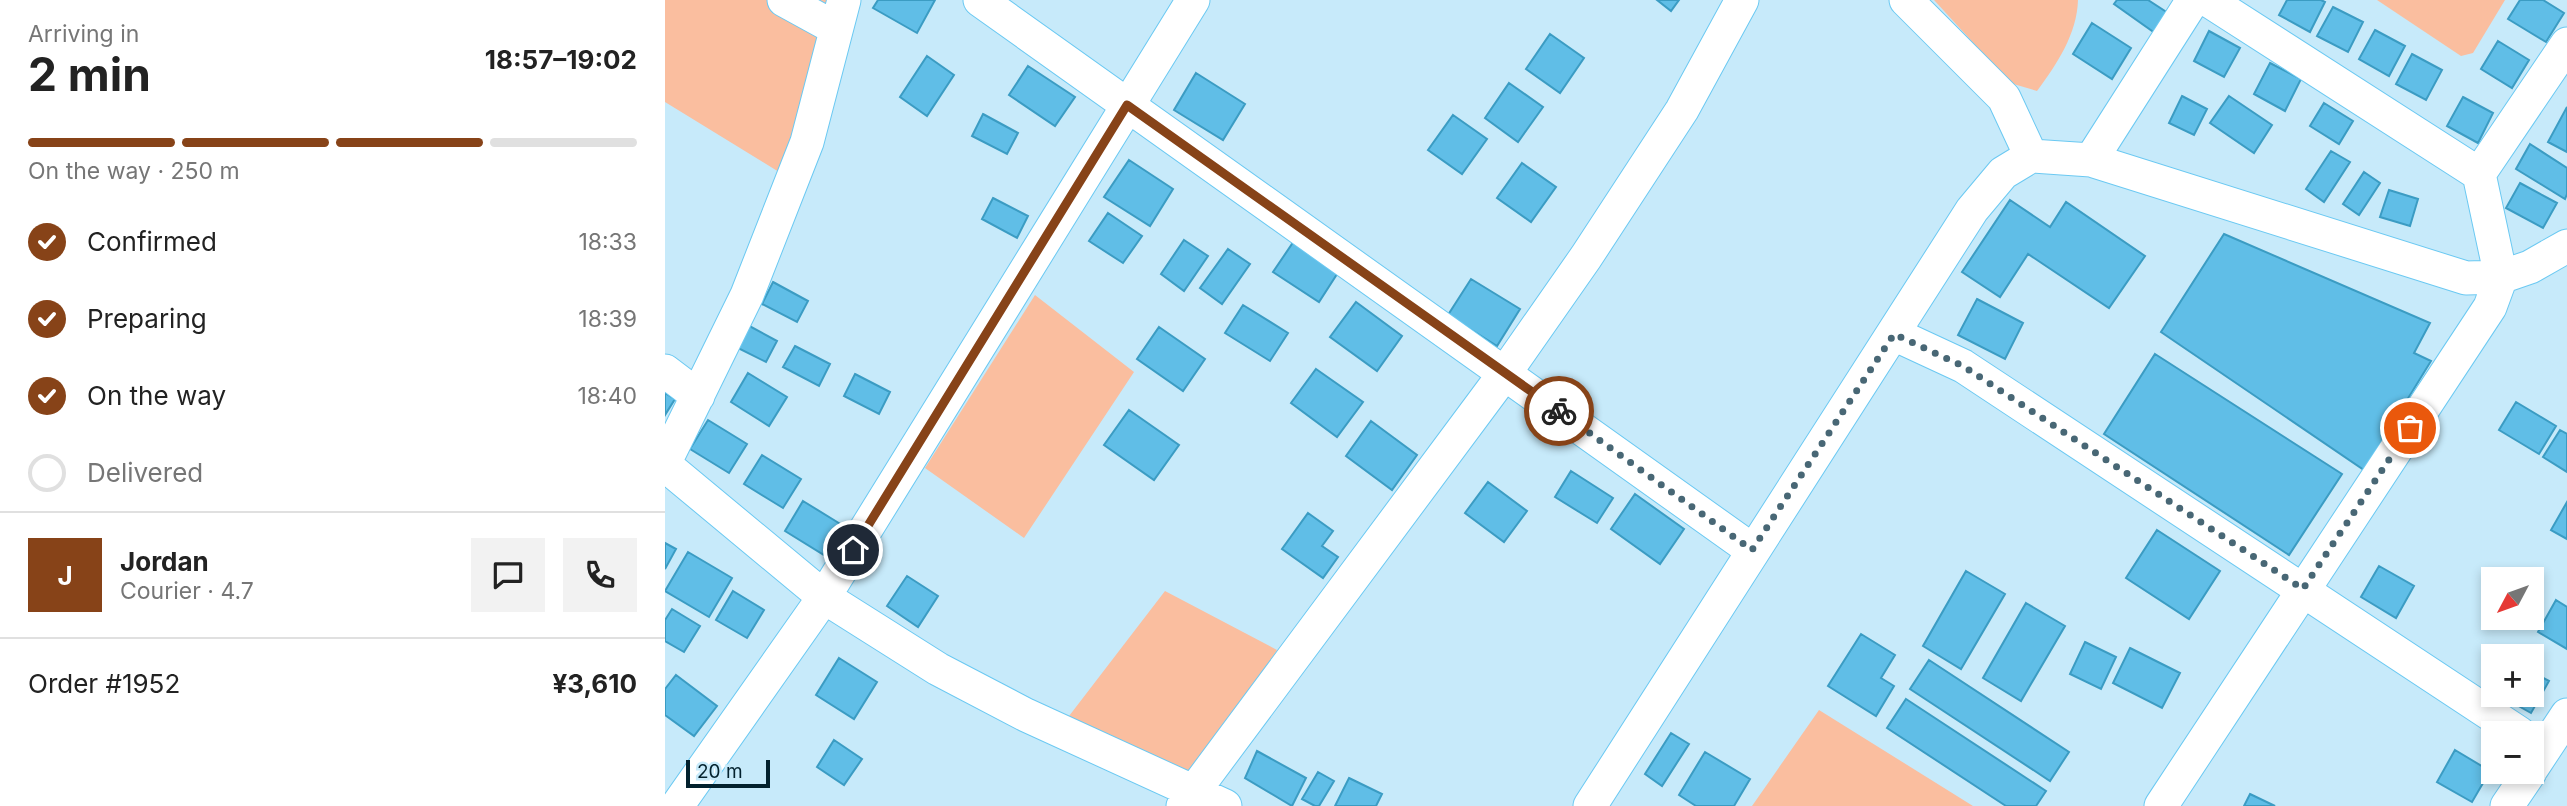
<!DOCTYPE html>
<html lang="en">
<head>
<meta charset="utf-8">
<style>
	:root { --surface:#fff; --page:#f2f2f2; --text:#222; --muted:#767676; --line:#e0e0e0; --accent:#874318 }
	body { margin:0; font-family:Inter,sans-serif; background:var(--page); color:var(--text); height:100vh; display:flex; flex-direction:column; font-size:26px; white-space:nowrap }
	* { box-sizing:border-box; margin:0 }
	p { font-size:23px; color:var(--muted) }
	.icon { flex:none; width:38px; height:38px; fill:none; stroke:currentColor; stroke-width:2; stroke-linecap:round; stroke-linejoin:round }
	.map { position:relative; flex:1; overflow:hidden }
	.panel { display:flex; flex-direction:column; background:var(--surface); width:665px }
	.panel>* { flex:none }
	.needle { width:46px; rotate:229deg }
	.tools { position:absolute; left:1816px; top:567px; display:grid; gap:14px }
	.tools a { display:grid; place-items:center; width:63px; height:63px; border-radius:0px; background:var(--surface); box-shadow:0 4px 10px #0003; font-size:35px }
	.scale { position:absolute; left:21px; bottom:18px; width:84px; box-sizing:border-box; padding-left:7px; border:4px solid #03212d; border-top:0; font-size:19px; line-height:24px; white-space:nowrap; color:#03212d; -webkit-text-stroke:5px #c7eafa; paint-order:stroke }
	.pin { position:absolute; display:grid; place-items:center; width:60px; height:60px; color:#fff; margin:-30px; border:4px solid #fff; border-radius:50%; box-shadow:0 2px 7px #0007 }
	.courier { position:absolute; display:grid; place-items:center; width:70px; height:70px; margin:-35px; border:5px solid #874318; border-radius:50%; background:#fff; color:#222; box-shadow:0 2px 9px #0007 }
	.headline em { font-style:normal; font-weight:700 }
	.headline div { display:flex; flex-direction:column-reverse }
	.headline { display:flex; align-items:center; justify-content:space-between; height:119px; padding:0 28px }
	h1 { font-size:46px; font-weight:700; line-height:52px }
	.bar { display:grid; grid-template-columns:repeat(4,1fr); gap:10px 7px; align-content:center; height:84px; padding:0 28px }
	.bar i { height:9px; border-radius:5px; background:var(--line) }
	.bar .on { background:var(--accent) }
	.bar p { grid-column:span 4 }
	.line { display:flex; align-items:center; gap:18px; padding:0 28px; border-top:2px solid var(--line) }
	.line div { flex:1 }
	.round { display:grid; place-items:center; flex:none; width:74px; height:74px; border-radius:0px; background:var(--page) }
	ol { padding:0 28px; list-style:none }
	li { display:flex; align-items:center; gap:21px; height:77px }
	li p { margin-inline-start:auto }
	li .icon { padding:7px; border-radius:50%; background:var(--accent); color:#fff; stroke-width:4 }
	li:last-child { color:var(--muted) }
	li i { width:38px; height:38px; border:4px solid var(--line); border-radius:50% }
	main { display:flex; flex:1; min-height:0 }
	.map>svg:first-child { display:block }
</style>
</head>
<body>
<main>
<section class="panel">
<div class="headline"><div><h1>2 min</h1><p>Arriving in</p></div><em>18:57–19:02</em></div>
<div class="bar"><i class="on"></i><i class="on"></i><i class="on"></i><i></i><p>On the way · 250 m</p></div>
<ol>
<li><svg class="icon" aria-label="check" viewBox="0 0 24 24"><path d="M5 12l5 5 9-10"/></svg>Confirmed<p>18:33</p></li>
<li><svg class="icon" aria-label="check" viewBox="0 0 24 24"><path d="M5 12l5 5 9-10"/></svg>Preparing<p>18:39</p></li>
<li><svg class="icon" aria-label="check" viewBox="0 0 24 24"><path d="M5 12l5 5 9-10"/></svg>On the way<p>18:40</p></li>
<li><i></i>Delivered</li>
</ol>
<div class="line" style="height:126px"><b class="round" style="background:var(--accent);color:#fff">J</b><div><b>Jordan</b><p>Courier · 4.7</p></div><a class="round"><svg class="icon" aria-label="chat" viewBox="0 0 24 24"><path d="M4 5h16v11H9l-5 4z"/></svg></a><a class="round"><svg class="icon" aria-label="phone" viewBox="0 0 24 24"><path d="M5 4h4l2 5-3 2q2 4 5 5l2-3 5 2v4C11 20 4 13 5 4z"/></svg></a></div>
<div class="line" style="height:91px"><div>Order #1952</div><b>¥3,610</b></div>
</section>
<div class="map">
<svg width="1902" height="806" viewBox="0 0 1902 806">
	<rect width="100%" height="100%" fill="#c7eafa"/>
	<path fill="#fabe9f" d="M 0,0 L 179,0 L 127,180 L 0,102 Z
		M 1269,0 L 1413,0 C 1412,34 1392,64 1372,91 L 1345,83 Z
		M 1712,0 L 1840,0 L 1808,53 L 1796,56 Z
		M 370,295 L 469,372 L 359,538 L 260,468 Z
		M 500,591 L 612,650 L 529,791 L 401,720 Z
		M 1154,710 L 1308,806 L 1087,806 Z"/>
	<path fill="#60bee7" stroke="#3b9cc3" stroke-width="2" d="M 213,0 L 270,0 L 252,33 L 208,8 Z
		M 992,0 L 1014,0 L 1006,11 Z
		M 1452,0 L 1483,0 L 1503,13 L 1490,33 L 1449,4 Z
		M 1622,0 L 1656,0 L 1660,2 L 1645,32 L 1614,15 Z
		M 1855,0 L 1878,0 L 1899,13 L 1881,42 L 1843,19 Z
		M 1668,7 L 1698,22 L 1683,52 L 1652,36 Z
		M 1427,23 L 1466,48 L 1447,79 L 1408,54 Z
		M 1710,30 L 1740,46 L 1724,76 L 1694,59 Z
		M 1544,31 L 1575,48 L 1559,77 L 1529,61 Z
		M 885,34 L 919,58 L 895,93 L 861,69 Z
		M 1833,41 L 1864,60 L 1847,88 L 1816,69 Z
		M 1747,54 L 1777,70 L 1761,100 L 1731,84 Z
		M 262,56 L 289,75 L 262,116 L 235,97 Z
		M 1605,63 L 1636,79 L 1620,111 L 1589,94 Z
		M 363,66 L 410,97 L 390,126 L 344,95 Z
		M 531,73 L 580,104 L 558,140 L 509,110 Z
		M 844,83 L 878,107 L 853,142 L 820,118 Z
		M 1517,96 L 1542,109 L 1529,135 L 1504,123 Z
		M 1564,96 L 1607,125 L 1589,153 L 1545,123 Z
		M 1798,97 L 1828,113 L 1813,143 L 1782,126 Z
		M 1659,103 L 1688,121 L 1674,144 L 1645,126 Z
		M 1902,107 L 1902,152 L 1883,142 Z
		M 318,114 L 353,133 L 342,154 L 307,136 Z
		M 788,115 L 822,139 L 797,174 L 763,150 Z
		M 1865,144 L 1902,168 L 1902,194 L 1900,199 L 1851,169 Z
		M 1666,151 L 1685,162 L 1659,202 L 1641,189 Z
		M 464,160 L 508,189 L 485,226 L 439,197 Z
		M 857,163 L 891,187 L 866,222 L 832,198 Z
		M 1699,172 L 1715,183 L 1694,215 L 1678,204 Z
		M 1855,183 L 1892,203 L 1878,228 L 1841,208 Z
		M 1724,190 L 1753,199 L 1745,226 L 1715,217 Z
		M 328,198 L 363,216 L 352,238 L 317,219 Z
		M 1345,200 L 1385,227 L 1401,202 L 1480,256 L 1444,308 L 1363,254 L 1335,297 L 1297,272 Z
		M 443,213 L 477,236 L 458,263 L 424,241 Z
		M 1559,234 L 1765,323 L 1749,353 L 1766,361 L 1699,470 L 1496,332 Z
		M 519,240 L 543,256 L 519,291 L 496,274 Z
		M 629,241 L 674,271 L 654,302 L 608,272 Z
		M 563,249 L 585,264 L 557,304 L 535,288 Z
		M 806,279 L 855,309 L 832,346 L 783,315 Z
		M 108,282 L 143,301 L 132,322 L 97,304 Z
		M 1312,299 L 1358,323 L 1340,359 L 1293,335 Z
		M 691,302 L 737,336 L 712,371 L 665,337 Z
		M 578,305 L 623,333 L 605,361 L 560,333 Z
		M 77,322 L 112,341 L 101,362 L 65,344 Z
		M 494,327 L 540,359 L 518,391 L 472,359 Z
		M 130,346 L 165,364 L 154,386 L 118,367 Z
		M 1490,354 L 1677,474 L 1624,555 L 1439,434 Z
		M 651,369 L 698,402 L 672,437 L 626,403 Z
		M 83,373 L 122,397 L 104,426 L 66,402 Z
		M 190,374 L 225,392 L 214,414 L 179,396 Z
		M 0,393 L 10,399 L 0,415 Z
		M 1851,402 L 1891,426 L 1874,454 L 1834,430 Z
		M 464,410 L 514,445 L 489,480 L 439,445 Z
		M 43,420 L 82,444 L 64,473 L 25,449 Z
		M 706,421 L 752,455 L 727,490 L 681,456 Z
		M 1895,430 L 1902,434 L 1902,472 L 1878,457 Z
		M 97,455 L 136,479 L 118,508 L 79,484 Z
		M 906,471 L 948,498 L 932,523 L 890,497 Z
		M 823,482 L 862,511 L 839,542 L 800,513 Z
		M 970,494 L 1019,529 L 995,564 L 946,529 Z
		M 138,501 L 177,525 L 159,555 L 120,531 Z
		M 1902,502 L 1902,539 L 1886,530 Z
		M 643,513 L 668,531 L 657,546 L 673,557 L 658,578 L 617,549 Z
		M 1492,530 L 1555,571 L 1524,619 L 1461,578 Z
		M 0,543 L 11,549 L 0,569 Z
		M 23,552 L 67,578 L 44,617 L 0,591 Z
		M 1714,566 L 1749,586 L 1731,618 L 1696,597 Z
		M 1301,571 L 1340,594 L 1296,669 L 1258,646 Z
		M 242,576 L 273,596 L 253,627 L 222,606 Z
		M 68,591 L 99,610 L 82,638 L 51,620 Z
		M 1891,600 L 1902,607 L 1902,649 L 1873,632 Z
		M 1361,603 L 1400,626 L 1356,701 L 1318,678 Z
		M 7,609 L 35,626 L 19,652 L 0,641 L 0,620 Z
		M 1196,634 L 1230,655 L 1216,678 L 1229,686 L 1211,716 L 1163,686 Z
		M 1420,642 L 1451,657 L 1436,689 L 1405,674 Z
		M 1465,648 L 1515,673 L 1497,708 L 1448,683 Z
		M 174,658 L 212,682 L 189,719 L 151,695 Z
		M 1264,660 L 1404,752 L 1385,781 L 1245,689 Z
		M 1867,672 L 1884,681 L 1866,713 L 1834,695 L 1867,695 Z
		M 11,675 L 52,706 L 29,736 L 0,715 L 0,689 Z
		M 1241,699 L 1381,791 L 1371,806 L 1341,806 L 1222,728 Z
		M 1006,733 L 1024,744 L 997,786 L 980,774 Z
		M 169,740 L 197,759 L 179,785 L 152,767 Z
		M 1790,750 L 1825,771 L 1807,802 L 1772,782 Z
		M 592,751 L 641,778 L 627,806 L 580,778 Z
		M 1040,752 L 1085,779 L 1069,806 L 1031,806 L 1014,795 Z
		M 653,772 L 669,781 L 654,806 L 650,806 L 637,799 Z
		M 684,778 L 717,794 L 711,806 L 670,806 Z
		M 1585,794 L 1610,806 L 1579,806 Z"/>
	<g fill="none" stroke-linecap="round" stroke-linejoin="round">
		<defs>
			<path id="minor" d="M 119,0 L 170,28
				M 315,0 L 1087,550
				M 1241,0 L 1339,98 L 1366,156
				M 1426,160 L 1528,0
				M 1814,174 L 1902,44
				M 1229,334 L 1298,366 L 1854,733
				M 0,371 L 33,396
				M 0,462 L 82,295 L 142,142 L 179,0
				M 0,465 L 159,597 L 273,669 L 361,715 L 560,806
				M 1867,768 L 1902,715
				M 12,806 L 159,597 L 528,0
				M 518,806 L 840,373 L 921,257 L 1017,110 L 1077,0
				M 925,806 L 1307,210 L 1338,173 L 1366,156 L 1426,160 L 1801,278 L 1836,277 L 1865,267 L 1902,246
				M 1496,806 L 1825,307 L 1836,277 L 1814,174 L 1543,0
				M 1842,806 L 1865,772"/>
		</defs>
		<use href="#minor" stroke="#6bc9f2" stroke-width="35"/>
		<use href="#minor" stroke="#fff" stroke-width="33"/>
	</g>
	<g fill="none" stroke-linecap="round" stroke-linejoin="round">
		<path stroke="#486775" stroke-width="7" stroke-dasharray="0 12.6" d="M 894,411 L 1087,550 L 1229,334 L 1298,366 L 1638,589 L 1745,428"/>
		<path stroke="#874318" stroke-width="9" d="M 188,550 L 462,105 L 894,411"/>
	</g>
</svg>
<div class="tools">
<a><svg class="needle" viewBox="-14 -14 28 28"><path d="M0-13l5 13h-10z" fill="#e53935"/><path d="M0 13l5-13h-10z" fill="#767676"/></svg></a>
<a>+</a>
<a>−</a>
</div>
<div class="scale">20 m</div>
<div class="pin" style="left:1745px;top:428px;background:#ea580c"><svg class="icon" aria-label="bag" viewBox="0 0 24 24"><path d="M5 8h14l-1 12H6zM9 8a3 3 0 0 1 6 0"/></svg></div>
<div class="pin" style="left:188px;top:550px;background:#1f2937"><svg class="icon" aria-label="home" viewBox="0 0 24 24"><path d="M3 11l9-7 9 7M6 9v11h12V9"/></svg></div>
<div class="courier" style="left:894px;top:411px"><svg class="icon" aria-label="bike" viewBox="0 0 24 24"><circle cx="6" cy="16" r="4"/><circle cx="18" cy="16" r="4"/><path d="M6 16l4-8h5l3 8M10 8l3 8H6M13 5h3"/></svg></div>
</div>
</main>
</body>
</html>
